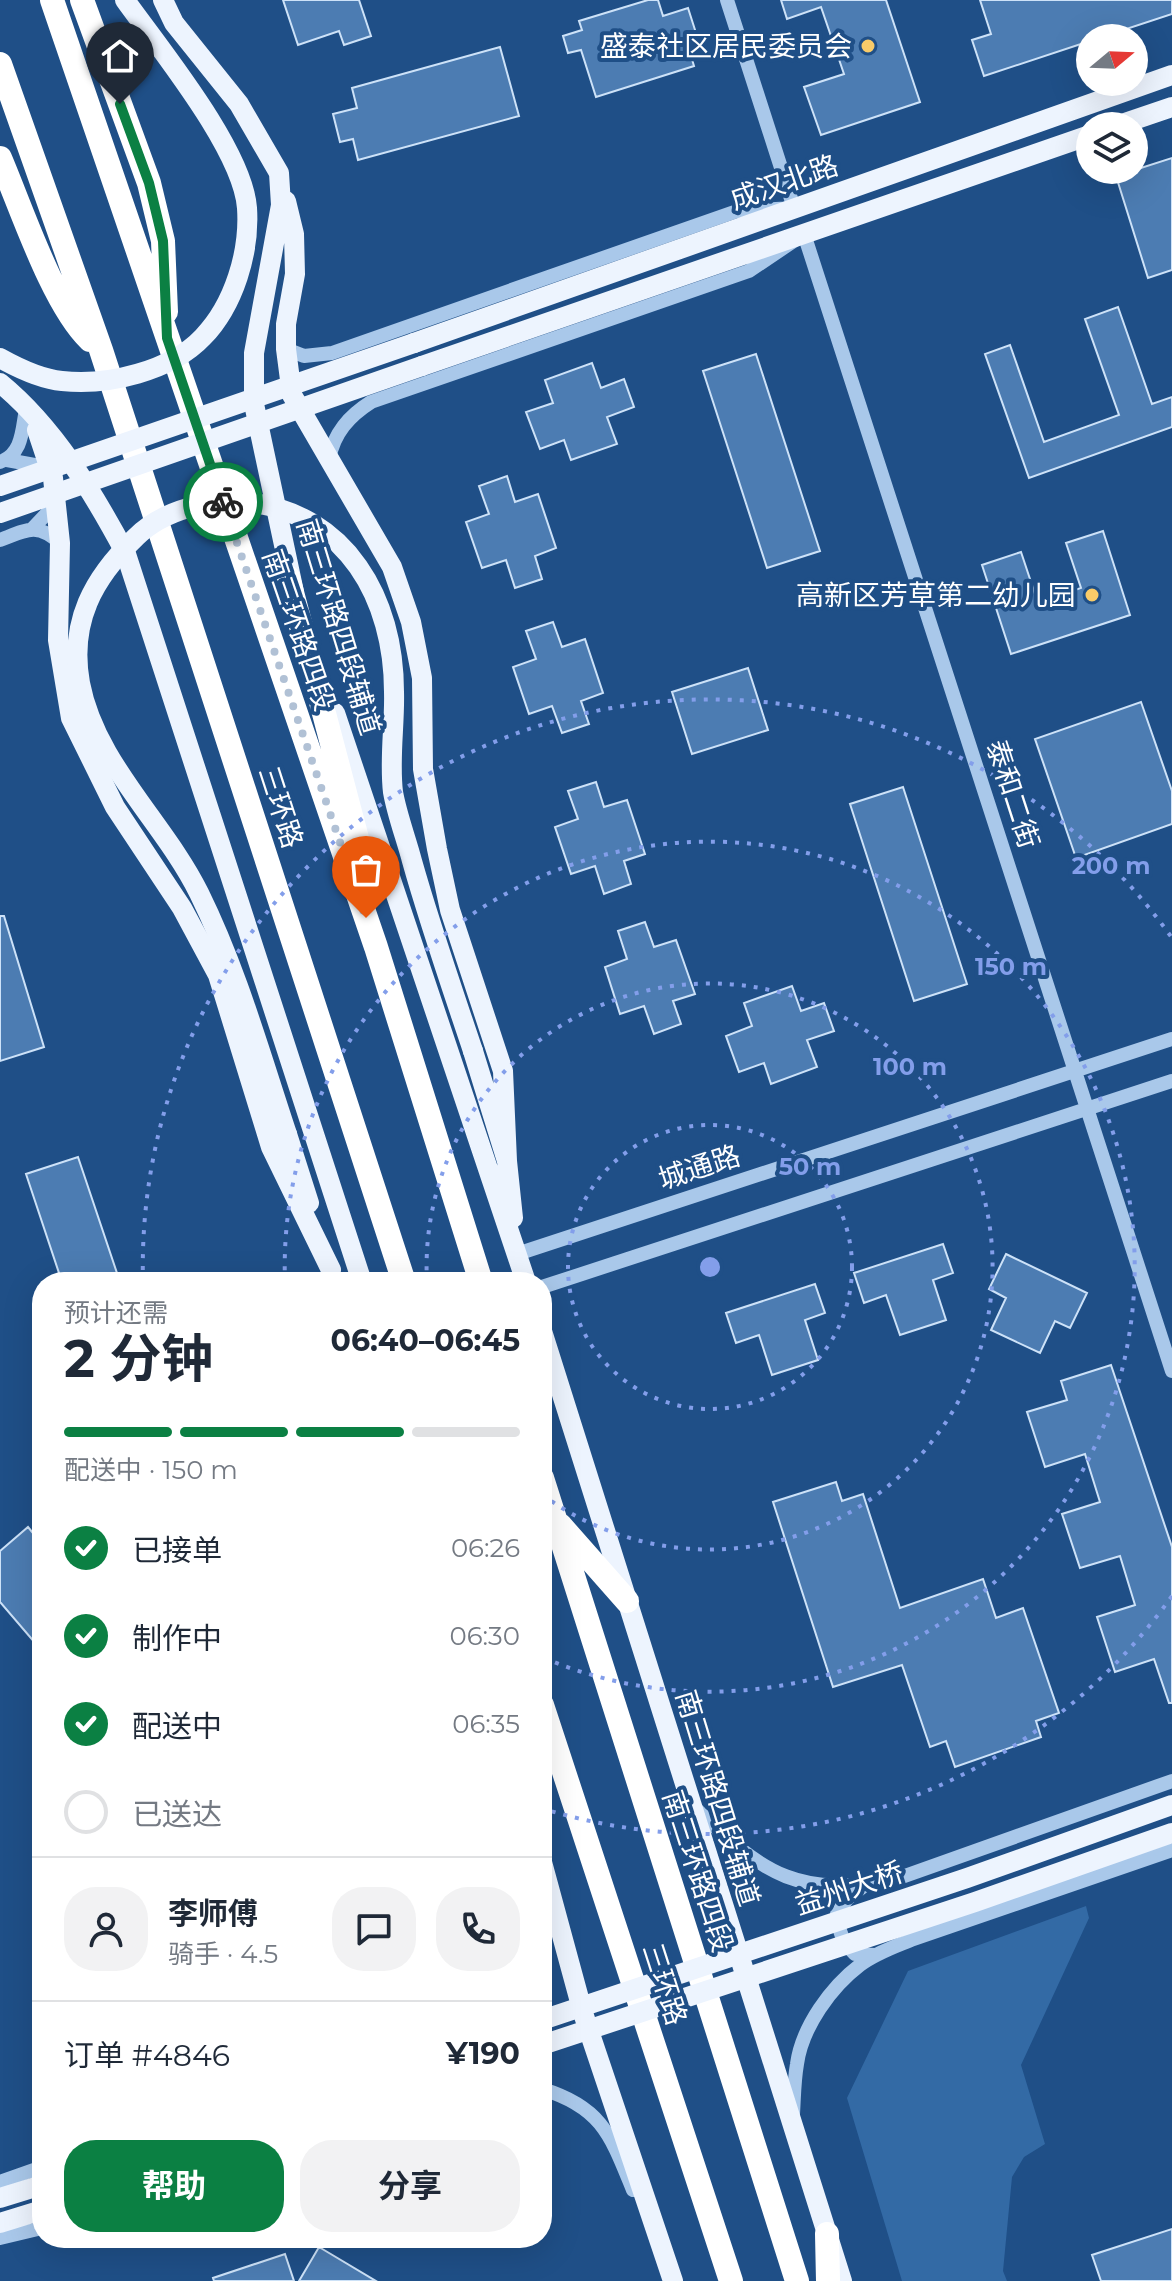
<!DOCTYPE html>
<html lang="zh">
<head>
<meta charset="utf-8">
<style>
	:root { --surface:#fff; --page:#f2f2f3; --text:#1f2937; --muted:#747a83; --line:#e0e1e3; --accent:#0b8043 }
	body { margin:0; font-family:Montserrat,"Noto Sans SC",sans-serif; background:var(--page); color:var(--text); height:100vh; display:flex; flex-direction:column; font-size:30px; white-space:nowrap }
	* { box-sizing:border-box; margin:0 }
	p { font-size:26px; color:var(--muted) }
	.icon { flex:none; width:44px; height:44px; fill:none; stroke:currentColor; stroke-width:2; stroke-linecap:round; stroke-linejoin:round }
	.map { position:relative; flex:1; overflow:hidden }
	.drawer { position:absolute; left:32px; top:1272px; width:520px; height:976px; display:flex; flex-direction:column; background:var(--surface); border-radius:32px; box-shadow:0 8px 32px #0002 }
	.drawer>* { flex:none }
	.needle { width:52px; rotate:71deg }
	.fabs { position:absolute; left:1076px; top:24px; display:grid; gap:16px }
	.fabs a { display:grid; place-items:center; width:72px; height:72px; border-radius:50%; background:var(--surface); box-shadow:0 8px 32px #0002; font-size:40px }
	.pin { position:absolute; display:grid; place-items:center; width:68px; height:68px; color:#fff; margin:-82px -34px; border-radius:50% 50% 50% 0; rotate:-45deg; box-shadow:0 0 8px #0007 }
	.pin .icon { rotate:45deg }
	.courier { position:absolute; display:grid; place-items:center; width:80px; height:80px; margin:-40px; border:6px solid #0b8043; border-radius:50%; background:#fff; color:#222; box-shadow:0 2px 10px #0007 }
	.headline em { font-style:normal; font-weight:700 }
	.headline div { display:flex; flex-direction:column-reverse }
	.headline { display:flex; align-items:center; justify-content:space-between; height:136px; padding:0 32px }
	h1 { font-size:52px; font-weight:700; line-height:60px }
	.bar { display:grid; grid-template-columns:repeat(4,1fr); gap:12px 8px; align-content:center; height:96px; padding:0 32px }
	.bar i { height:10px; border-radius:6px; background:var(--line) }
	.bar .current { background:var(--accent) }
	.bar p { grid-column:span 4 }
	.line { display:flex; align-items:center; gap:20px; padding:0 32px; border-top:2px solid var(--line) }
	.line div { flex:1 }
	.round { display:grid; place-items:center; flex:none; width:84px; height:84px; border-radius:32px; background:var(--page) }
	ol { padding:0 32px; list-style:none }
	li { display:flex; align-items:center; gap:24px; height:88px }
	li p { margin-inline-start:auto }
	li .icon { padding:8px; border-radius:50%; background:var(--accent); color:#fff; stroke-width:4 }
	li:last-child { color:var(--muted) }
	li i { width:44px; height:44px; border:4px solid var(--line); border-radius:50% }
	.action { display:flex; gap:16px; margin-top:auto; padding:16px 32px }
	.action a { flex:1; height:92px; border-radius:32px; background:var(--accent); color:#fff; font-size:32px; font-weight:700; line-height:92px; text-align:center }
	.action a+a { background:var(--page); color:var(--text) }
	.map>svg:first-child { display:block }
</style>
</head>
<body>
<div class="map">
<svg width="1172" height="2281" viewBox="0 0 1172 2281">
	<rect width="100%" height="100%" fill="#1f4f87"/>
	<path fill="#336aa5" d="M 1086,1906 L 1089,1918 L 1021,2065 L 1045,2144 L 1024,2157 L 1012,2177 L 1003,2271 L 1007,2281 L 902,2281 L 847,2098 L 908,1971 Z"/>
	<path fill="#4c7cb2" stroke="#cde2f8" stroke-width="2" d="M 283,0 L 359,0 L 371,36 L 344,45 L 339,31 L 298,45 Z
		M 648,0 L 658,0 L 663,16 L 688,8 L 696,33 L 685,36 L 694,66 L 596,97 L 581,50 L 568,53 L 563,36 L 582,30 L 579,21 Z
		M 781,0 L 886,0 L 920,102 L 821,135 L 804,87 L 844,74 L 821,7 L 787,19 Z
		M 980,0 L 1172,0 L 1172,14 L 1099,38 L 1090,38 L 1090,41 L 984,76 L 972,40 L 991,34 Z
		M 500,47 L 519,116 L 358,160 L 353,139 L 340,142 L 333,114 L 357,108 L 352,88 Z
		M 1172,158 L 1172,270 L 1148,278 L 1116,176 Z
		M 1118,307 L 1152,404 L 1172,397 L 1172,427 L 1029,478 L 985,354 L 1010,345 L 1044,442 L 1119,415 L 1085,319 Z
		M 756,354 L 820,551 L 767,568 L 703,371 Z
		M 592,363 L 601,388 L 624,379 L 634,407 L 607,417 L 617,444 L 571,460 L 564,440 L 540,449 L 526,412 L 553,403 L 545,380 Z
		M 507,476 L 515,502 L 538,494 L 556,548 L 535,556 L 542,579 L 515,588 L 506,560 L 482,568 L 466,522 L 489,514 L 479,486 Z
		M 1103,531 L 1130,615 L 1011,654 L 982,565 L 1021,552 L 1038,603 L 1081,588 L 1066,543 Z
		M 553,622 L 562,647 L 585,639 L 603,693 L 581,701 L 589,724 L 562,733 L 552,706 L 529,714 L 513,667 L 536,659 L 526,631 Z
		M 748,668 L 768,730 L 692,754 L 672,692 Z
		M 1141,702 L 1172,791 L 1172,824 L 1076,858 L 1035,739 Z
		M 596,782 L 604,807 L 627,800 L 645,854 L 624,861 L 631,884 L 604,894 L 595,866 L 571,874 L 555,827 L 578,819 L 568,791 Z
		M 903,787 L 967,984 L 914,1001 L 850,804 Z
		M 0,916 L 4,916 L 44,1047 L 0,1061 Z
		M 645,922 L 654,947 L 676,940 L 695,994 L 673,1001 L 681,1024 L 654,1034 L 644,1006 L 620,1014 L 605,967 L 627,959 L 618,931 Z
		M 792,986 L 801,1011 L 824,1003 L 834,1031 L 807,1040 L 817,1067 L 771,1084 L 764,1063 L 739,1072 L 726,1036 L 752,1026 L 744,1003 Z
		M 78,1157 L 120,1282 L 62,1282 L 26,1174 Z
		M 943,1244 L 953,1273 L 933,1280 L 946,1320 L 900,1335 L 886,1295 L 864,1303 L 854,1273 Z
		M 1006,1254 L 1087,1293 L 1070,1328 L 1055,1321 L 1040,1353 L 991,1330 L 1006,1298 L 989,1289 Z
		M 815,1284 L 825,1313 L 805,1320 L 818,1360 L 772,1375 L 759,1335 L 736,1343 L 726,1313 Z
		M 1111,1365 L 1172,1547 L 1172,1703 L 1169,1703 L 1154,1659 L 1115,1672 L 1097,1617 L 1135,1605 L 1120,1556 L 1080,1568 L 1062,1514 L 1100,1502 L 1085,1454 L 1045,1467 L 1027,1412 L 1067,1400 L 1061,1381 Z
		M 836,1482 L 842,1501 L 863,1494 L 900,1608 L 983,1579 L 996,1618 L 1023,1608 L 1059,1713 L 1036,1721 L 1041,1737 L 955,1767 L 946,1741 L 930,1747 L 902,1665 L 833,1687 L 773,1502 Z
		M 28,1527 L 42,1544 L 42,1651 L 0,1602 L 0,1551 Z
		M 1172,2229 L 1172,2281 L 1101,2281 L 1092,2255 Z
		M 319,2247 L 376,2281 L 299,2281 Z
		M 285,2254 L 294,2281 L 214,2281 L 213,2278 Z"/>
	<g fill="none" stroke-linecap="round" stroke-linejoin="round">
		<path stroke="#a9c8ea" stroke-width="14" d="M 286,349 L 304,356 L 332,353 L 737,211 L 794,208 L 727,0
			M 329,459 C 334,433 349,416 371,402 L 749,271 L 804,234 L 1172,1371
			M 7,460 L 40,466 L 47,474
			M 0,462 C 23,454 22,429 26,409
			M 33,528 L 54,506 L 53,497
			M 0,540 C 26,530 37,522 60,543
			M 517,1254 L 1172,1039
			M 542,1287 L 1172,1081
			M 695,1808 C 765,1876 800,1899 899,1878 L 1172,1781
			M 865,1885 L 847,1899 L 837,1914 C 839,1932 842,1941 855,1954 L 875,1955
			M 542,2089 C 602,2107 611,2136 633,2190
			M 793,2114 C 794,2098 794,2081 797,2064 C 802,2027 831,1987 860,1965 C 876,1953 894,1947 911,1940 L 1172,1850
			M 0,2182 L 42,2167
			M 0,2238 L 42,2228"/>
		<path stroke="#edf4fe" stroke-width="20" d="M 163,0 L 174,23 L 239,104 L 279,173 L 281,205 L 254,353 L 254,404 L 294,592
			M 1116,126 L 1172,107
			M 286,201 L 294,234 L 295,274 L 286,324 L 286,349 L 292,395 L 392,567 L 411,622 L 422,678 L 423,769 L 437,849 L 450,910 L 503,1071 L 507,1161
			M 414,343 L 1172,75
			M 422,366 L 1090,135
			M 0,383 C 54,427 94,494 126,554 L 362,1282
			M 37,430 L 53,478 L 60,543 L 58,640 L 71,718 L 115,807 L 182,908 L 218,975 L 271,1147 L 331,1270
			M 335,713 L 526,1282
			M 473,1051 L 507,1161 L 513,1218
			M 287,1134 L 309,1203
			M 542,1331 L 842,2281
			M 542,1862 L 583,2013 L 673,2281
			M 0,2198 L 42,2185
			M 0,2223 L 42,2210"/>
		<path stroke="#fff" stroke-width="24" d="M 52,0 L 376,947 L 481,1282
			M 82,0 L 149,183 L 163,241 L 166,312
			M 0,64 L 101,350 L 404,1282
			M 0,158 C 21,207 53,305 90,340
			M 288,577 L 368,880
			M 542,1478 L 797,2281
			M 560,1525 L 627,1601
			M 542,1705 L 731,2281
			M 827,2234 L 828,2281"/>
		<path stroke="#edf4fe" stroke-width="20" d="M 0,358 C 18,368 41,379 62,381 C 108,386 171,371 203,337 C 234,305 250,252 247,208 C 243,150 160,49 125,0
			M 0,486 L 414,343
			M 0,513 L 422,366
			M 287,1134 C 260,1053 237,970 199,893 C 164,822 95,763 80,683 C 69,622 93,578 136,537 C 163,510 211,498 248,502 C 347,514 394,599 394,692 C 395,724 389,759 393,792 C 397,815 406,838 412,861 C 430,925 452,988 473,1051
			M 542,2020 L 967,1878 L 1172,1805
			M 542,2045 L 975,1902 L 1172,1833"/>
	</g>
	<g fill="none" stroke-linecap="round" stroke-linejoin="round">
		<path stroke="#b1c1d5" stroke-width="8" stroke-dasharray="0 14.4" d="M 223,502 L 366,918"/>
		<path stroke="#0b8043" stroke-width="10" d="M 120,104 L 149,183 L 163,241 L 167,338 L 223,502"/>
	</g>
	<g fill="none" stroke="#839eea" stroke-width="4" stroke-dasharray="4 8">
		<circle cx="710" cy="1267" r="142"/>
		<path d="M427 1282A283 283 0 1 1 544 1496"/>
		<path d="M285 1282A425 425 0 1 1 544 1658"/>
		<path d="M1172 1596A567 567 0 0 1 544 1809M143 1282A567 567 0 0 1 1172 938"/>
	</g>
	<g fill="#f9cb69" stroke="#1f4f87" stroke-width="3">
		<circle cx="868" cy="46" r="8"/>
		<circle cx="1092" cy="595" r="8"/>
	</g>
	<g text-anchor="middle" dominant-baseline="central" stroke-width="8" stroke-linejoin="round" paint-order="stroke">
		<g font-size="28" fill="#fff" stroke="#1f4f87" text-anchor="end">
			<text x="852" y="46">盛泰社区居民委员会</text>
			<text x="1076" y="595">高新区芳草第二幼儿园</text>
		</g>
		<g font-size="28" fill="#fff" stroke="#1f4f87">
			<text transform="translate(784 182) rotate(-19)">成汉北路</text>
			<text transform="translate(339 627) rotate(73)">南三环路四段辅道</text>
			<text transform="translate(299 630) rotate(71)">南三环路四段</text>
			<text transform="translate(1013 794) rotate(72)">泰和二街</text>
			<text transform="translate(281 807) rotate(72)">三环路</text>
			<text transform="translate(699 1167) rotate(-18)">城通路</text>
			<text transform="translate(718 1798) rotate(73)">南三环路四段辅道</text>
			<text transform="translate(698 1871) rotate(72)">南三环路四段</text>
			<text transform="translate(849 1888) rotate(-18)">益州大桥</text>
			<text transform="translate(665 1984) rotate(72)">三环路</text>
		</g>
	</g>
	<circle cx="710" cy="1267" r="12" fill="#839eea" stroke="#1f4f87" stroke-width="4"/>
	<g font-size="24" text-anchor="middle" font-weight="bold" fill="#839eea" stroke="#1f4f87" stroke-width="8" stroke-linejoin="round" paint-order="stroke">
		<text x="1111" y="874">200 m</text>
		<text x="1011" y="975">150 m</text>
		<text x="910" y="1075">100 m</text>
		<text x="810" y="1175">50 m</text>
	</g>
</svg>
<div class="fabs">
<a><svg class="needle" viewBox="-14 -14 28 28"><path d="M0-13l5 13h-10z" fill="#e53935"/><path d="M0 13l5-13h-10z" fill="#747a83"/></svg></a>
<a><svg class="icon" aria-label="layers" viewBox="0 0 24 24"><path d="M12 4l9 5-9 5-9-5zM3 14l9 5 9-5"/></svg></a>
</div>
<div class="pin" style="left:366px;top:918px;background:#ea580c"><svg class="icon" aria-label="bag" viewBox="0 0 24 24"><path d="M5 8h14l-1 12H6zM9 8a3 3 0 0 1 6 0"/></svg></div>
<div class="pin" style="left:120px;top:104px;background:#1f2937"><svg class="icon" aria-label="home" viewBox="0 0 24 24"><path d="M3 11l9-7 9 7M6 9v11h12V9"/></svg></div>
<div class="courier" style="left:223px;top:502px"><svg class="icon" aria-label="bike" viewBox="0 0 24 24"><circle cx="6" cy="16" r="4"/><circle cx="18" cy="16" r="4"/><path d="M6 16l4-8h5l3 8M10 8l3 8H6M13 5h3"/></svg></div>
<section class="drawer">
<div class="headline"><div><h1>2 分钟</h1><p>预计还需</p></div><em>06:40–06:45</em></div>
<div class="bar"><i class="current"></i><i class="current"></i><i class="current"></i><i></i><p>配送中 · 150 m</p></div>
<ol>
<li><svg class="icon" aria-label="check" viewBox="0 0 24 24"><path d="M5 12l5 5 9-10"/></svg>已接单<p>06:26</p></li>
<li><svg class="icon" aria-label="check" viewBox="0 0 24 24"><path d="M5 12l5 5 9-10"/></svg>制作中<p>06:30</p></li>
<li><svg class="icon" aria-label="check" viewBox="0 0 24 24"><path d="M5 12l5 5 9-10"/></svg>配送中<p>06:35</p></li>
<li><i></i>已送达</li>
</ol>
<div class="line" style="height:144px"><a class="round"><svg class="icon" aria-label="person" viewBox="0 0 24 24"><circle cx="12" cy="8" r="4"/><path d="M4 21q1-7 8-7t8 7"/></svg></a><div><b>李师傅</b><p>骑手 · 4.5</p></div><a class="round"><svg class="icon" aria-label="chat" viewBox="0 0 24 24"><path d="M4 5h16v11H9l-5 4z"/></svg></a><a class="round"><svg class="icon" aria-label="phone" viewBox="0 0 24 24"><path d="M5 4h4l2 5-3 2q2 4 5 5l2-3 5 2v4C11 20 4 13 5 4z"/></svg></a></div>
<div class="line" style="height:104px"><div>订单 #4846</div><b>¥190</b></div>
<div class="action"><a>帮助</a><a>分享</a></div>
</section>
</div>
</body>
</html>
